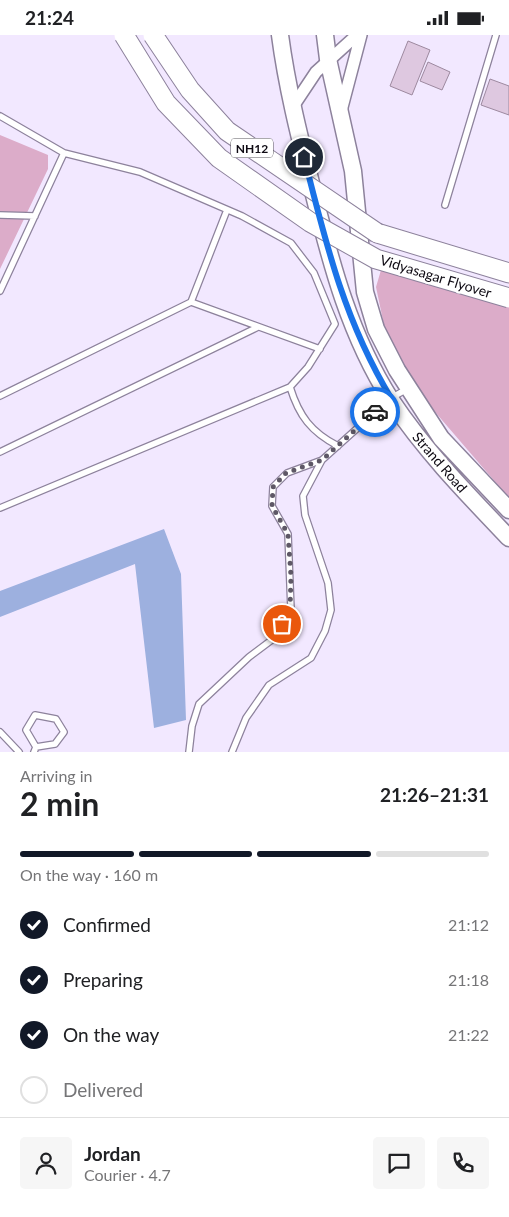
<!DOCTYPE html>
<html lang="en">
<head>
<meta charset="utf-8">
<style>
	:root { --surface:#fff; --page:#f6f6f6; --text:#202124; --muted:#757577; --line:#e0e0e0; --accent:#111827 }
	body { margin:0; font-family:Lato,sans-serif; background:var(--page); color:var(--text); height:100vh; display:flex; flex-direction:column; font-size:19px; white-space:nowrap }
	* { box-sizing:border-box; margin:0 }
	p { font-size:16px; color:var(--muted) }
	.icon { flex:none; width:28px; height:28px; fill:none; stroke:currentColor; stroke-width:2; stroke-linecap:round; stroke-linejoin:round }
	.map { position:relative; height:717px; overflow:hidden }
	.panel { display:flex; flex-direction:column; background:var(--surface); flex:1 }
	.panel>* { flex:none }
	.pin { position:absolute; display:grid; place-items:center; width:42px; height:42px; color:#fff; margin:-21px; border:2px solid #fff; border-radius:50%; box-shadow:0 1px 5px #0007 }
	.courier { position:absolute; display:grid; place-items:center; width:50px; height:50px; margin:-25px; border:4px solid #1a73e8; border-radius:50%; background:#fff; color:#222; box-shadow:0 1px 6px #0007 }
	.overview em { font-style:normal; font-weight:700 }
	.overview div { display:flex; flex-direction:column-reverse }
	.overview { display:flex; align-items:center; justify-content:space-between; height:85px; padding:0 20px }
	h1 { font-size:32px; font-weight:700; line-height:38px }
	.bar { display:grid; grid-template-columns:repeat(4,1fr); gap:8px 5px; align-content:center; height:60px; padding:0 20px }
	.bar i { height:6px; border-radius:4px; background:var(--line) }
	.bar .current { background:var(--accent) }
	.bar p { grid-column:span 4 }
	.line { display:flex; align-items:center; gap:12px; padding:0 20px; border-top:1px solid var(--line) }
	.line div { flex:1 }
	.round { display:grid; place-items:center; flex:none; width:52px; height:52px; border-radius:5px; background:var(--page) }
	ol { padding:0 20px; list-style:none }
	li { display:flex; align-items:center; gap:15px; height:55px }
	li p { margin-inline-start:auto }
	li .icon { padding:5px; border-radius:50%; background:var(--accent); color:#fff; stroke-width:4 }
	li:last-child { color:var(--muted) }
	li i { width:28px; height:28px; border:2px solid var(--line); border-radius:50% }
	.status { display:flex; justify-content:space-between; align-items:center; height:35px; padding:0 25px; background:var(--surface); direction:ltr }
	.status svg { height:14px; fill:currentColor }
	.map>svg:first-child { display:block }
</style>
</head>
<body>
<div class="status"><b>21:24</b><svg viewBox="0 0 49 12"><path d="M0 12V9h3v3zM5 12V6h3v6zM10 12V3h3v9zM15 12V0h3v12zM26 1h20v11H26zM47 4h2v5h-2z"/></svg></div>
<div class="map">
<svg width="509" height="717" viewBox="0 0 509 717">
	<rect width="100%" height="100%" fill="#f2e8ff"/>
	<path fill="#dcacc9" d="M 0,100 L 48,120 L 48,134 L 0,234 Z
		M 381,235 L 509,272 L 509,463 L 405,342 L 384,290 L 376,252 Z"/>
	<path fill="#9db0df" d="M 164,494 L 181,539 L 186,685 L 154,693 L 135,529 L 0,582 L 0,556 Z"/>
	<path fill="#dec8e0" stroke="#9d899f" d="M 408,6 L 430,15 L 412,60 L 390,51 Z
		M 428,27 L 450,37 L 442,55 L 420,46 Z
		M 490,44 L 509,51 L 509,80 L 481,70 Z"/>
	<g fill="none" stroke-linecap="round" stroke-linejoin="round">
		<defs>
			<path id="service" d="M 0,81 L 64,118 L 140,137 L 242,181 L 291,208 L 314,238 L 335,289 L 308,332 L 290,352 L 0,473
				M 445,170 L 496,0
				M 0,180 L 35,181
				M 0,256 L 64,118
				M 191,267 L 320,314
				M 290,352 C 299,381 311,397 338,411
				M 0,361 L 191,267 L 227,175
				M 0,417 L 258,292
				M 0,697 L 19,717
				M 34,717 L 36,712 L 26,695 L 35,680 L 56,684 L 64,697 L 55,709 L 36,712
				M 189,717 L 192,691 L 199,669 L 249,622 L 273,604 L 291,575 L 288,499 L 272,471 L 273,452 L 287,438 L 322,425 L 391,363 L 407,354
				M 232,717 L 246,683 L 269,650 L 311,623 L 325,596 L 331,575 L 328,548 L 305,480 L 303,461 L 322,425"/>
			<path id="minor" d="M 292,73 L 316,37 L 357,0
				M 341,76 L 361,0"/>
			<path id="secondary" d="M 280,0 C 287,53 300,104 313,156 C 331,229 350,301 391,365 C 425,416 467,459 509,503
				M 325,0 L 328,24 L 353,136 L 365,257 L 376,294 L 397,335 L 441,403 L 509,475"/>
			<path id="trunk" d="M 377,198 L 509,238"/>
		</defs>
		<use href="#service" stroke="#8d829c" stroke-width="8"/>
		<use href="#minor" stroke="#8d829c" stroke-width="14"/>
		<use href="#secondary" stroke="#8d829c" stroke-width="19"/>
		<use href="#trunk" stroke="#8d829c" stroke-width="21"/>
		<use href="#service" stroke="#fff" stroke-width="5.5"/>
		<use href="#minor" stroke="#fff" stroke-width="11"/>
		<use href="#secondary" stroke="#fff" stroke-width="16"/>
		<use href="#trunk" stroke="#fff" stroke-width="19"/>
		<defs>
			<path id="trunk-bridge" d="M 124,0 L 166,68 L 219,123 L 310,187 L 376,224 L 509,263
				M 153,0 L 190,55 L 227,96 L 377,198"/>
		</defs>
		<use href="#trunk-bridge" stroke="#8d829c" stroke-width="21" stroke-linecap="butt"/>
		<use href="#trunk-bridge" stroke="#fff" stroke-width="19"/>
	</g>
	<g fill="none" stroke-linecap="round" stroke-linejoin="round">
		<path stroke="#5e5866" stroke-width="5" stroke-dasharray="0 9" d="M 282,589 L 290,575 L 291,541 L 288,499 L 272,471 L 273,452 L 286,438 L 322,425 L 375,377"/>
		<path stroke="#1a73e8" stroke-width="6" d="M 304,122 C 326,209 344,285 391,363 L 375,377"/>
	</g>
	<g text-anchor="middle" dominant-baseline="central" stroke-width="4.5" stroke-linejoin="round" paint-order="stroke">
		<rect fill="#fff" stroke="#56545a" stroke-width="1" x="231" y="103.5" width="42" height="19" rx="4"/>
		<g font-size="12" font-weight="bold" fill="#0e0a13">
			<text x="252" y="113">NH12</text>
		</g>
		<g font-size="14" fill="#0e0a13" stroke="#fff">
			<text transform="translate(436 241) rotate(17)">Vidyasagar Flyover</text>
			<text transform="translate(440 427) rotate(49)">Strand Road</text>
		</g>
	</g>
</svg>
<div class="pin" style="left:282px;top:589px;background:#ea580c"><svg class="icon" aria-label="bag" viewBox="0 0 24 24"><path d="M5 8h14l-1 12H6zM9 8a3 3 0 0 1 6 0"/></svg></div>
<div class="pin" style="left:304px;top:122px;background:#1f2937"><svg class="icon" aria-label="home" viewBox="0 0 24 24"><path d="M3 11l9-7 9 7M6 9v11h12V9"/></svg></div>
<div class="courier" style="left:375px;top:377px"><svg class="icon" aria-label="car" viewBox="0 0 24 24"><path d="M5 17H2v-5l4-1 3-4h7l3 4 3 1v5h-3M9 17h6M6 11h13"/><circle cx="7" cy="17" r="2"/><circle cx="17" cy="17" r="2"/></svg></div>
</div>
<section class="panel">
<div class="overview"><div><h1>2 min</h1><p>Arriving in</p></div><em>21:26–21:31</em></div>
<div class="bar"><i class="current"></i><i class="current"></i><i class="current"></i><i></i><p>On the way · 160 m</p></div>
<ol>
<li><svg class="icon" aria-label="check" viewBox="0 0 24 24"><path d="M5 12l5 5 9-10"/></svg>Confirmed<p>21:12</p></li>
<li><svg class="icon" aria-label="check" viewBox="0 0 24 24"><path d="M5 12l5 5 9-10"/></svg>Preparing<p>21:18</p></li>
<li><svg class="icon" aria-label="check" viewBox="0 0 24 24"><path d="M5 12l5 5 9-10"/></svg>On the way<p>21:22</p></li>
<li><i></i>Delivered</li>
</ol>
<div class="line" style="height:90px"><a class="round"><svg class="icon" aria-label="person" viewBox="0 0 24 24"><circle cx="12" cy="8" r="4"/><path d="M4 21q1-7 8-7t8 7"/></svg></a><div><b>Jordan</b><p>Courier · 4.7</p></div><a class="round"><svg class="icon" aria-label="chat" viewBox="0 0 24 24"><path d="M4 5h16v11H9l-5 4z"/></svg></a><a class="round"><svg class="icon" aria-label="phone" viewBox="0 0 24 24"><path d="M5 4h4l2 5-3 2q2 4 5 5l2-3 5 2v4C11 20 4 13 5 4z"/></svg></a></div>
</section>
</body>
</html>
